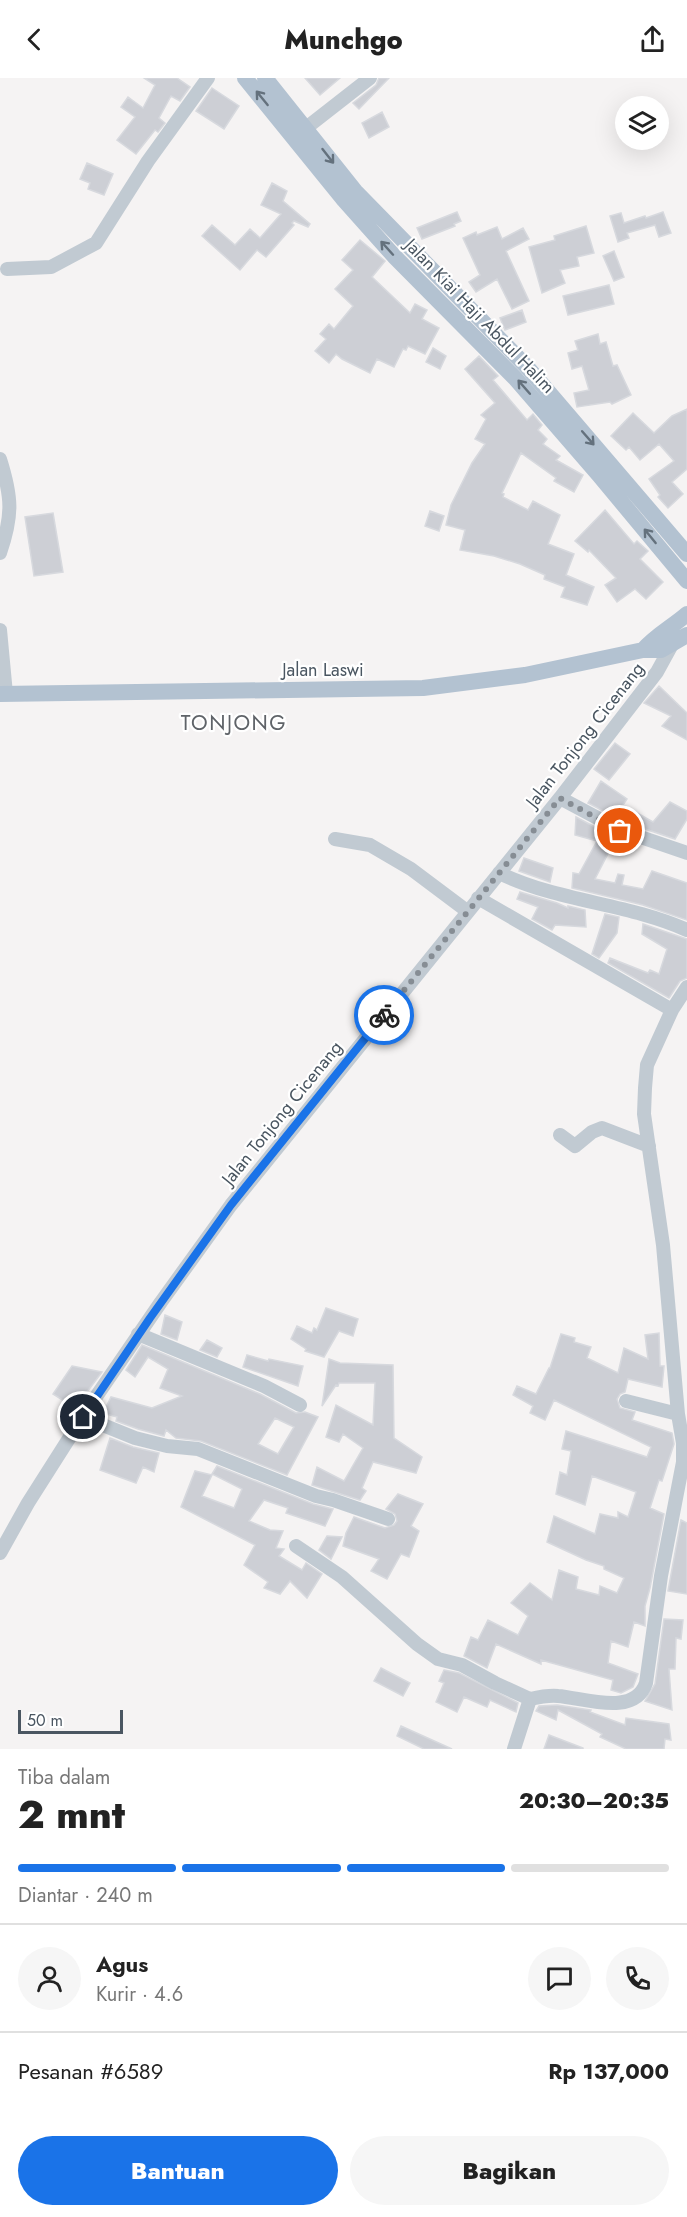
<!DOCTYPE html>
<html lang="id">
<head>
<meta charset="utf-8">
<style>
	:root { --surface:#fff; --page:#f6f6f6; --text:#222; --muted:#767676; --line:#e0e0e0; --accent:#1a73e8 }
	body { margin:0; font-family:Jost,sans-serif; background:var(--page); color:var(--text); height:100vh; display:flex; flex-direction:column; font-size:22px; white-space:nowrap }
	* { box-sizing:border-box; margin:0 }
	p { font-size:20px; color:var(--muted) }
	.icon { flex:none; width:33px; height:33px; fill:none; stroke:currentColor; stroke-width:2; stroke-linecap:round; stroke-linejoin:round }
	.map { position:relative; height:1671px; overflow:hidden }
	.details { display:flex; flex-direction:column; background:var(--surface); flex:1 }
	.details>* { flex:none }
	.controls { position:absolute; left:615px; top:18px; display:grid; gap:12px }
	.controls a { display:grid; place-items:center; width:54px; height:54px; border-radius:50%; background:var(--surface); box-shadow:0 6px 24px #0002; font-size:30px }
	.scale { position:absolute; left:18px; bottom:15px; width:105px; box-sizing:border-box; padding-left:6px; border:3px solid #4a5661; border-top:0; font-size:16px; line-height:21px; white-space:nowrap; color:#4a5661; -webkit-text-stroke:4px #fff; paint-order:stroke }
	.pin { position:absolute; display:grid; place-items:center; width:51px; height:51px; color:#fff; margin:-26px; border:3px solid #fff; border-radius:50%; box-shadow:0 2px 6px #0007 }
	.courier { position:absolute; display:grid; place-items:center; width:60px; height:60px; margin:-30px; border:4px solid #1a73e8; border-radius:50%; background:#fff; color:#222; box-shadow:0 2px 8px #0007 }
	.head em { font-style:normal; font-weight:800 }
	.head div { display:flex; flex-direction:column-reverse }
	.head { display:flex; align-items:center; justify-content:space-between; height:102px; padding:0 18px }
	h1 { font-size:39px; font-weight:800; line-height:45px }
	.bar { display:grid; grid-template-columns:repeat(4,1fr); gap:9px 6px; align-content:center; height:72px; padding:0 18px }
	.bar i { height:8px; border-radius:4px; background:var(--line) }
	.bar .selected { background:var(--accent) }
	.bar p { grid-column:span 4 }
	.line { display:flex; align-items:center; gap:15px; padding:0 18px; border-top:2px solid var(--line) }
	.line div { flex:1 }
	.round { display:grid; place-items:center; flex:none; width:63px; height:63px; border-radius:32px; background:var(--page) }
	.cta { display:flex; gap:12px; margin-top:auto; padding:12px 18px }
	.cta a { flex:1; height:69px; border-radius:36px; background:var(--accent); color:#fff; font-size:24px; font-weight:800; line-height:69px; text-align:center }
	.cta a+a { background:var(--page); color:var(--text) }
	header { display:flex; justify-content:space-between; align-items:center; height:78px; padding:0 18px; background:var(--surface); font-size:27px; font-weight:800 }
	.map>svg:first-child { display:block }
</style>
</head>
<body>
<header><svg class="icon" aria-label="back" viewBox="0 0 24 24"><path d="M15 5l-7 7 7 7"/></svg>Munchgo<svg class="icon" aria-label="share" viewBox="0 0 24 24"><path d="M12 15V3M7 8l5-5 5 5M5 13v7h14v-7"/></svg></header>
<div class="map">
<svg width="687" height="1671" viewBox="0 0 687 1671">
	<rect width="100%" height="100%" fill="#f5f3f3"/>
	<path fill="#cdcfd5" stroke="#d7d9de" stroke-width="1.5" fill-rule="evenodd" d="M 144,0 L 177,0 L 190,9 L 180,23 L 171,18 L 159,40 L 165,45 L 158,54 L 155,52 L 136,76 L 117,62 L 135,39 L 121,29 L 128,19 L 143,30 L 155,7 Z
		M 305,0 L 340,0 L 320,17 Z
		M 379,0 L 389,0 L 359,31 L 353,25 L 376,7 Z
		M 212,10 L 239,28 L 224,51 L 196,33 Z
		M 382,34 L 389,49 L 369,60 L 362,45 Z
		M 87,85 L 113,96 L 104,117 L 88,111 L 90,105 L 80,101 Z
		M 272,105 L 287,113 L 283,123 L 310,146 L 308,149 L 294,143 L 292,145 L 294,147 L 266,179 L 257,172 L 240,192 L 202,158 L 212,147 L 235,167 L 250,151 L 260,160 L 281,136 L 261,127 Z
		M 457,134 L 461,143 L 454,146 L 455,148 L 422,161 L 417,150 Z
		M 663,134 L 671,155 L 659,159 L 655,147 L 627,155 L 629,160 L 618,164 L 610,138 L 621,135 L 624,145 L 645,138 L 646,140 Z
		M 586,148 L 594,175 L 577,179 L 579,188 L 560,192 L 565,205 L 542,215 L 529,169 L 555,162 L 554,158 Z
		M 497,149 L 502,161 L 523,150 L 529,161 L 506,173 L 529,223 L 512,231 L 497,201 L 476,214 L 469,204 L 480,197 L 463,160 L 476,154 L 477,157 Z
		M 360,162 L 385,183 L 372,199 L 410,235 L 415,226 L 427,232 L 422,241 L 439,250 L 425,276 L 408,268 L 406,272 L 403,271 L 394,289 L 377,281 L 370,295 L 342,281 L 336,276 L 329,285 L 315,273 L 326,261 L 320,256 L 329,246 L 334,251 L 353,228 L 335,211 L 353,192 L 342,182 Z
		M 614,173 L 624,199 L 614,203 L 603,178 Z
		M 609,207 L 614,226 L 568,237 L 563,218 Z
		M 522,232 L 526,244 L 505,252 L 500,240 Z
		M 598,256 L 600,266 L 606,264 L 613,288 L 617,287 L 631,317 L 612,326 L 610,324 L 577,329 L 574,315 L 589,312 L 582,288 L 572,291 L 568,275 L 578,272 L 575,263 Z
		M 433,270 L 446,278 L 440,291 L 426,284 Z
		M 479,278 L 498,298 L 493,302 L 527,342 L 533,336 L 542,347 L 538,352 L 547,361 L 543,366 L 560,378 L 556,382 L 583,397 L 574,414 L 554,403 L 556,400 L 521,375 L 502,415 L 504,416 L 503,419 L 528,432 L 533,423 L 560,437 L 548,466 L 574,476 L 566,497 L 594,509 L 587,527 L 561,519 L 565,509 L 544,501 L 545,497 L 520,486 L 494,478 L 460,472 L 465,452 L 446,447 L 451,427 L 472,385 L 485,366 L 475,361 L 486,341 L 481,337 L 495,325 L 465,291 Z
		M 687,331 L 687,391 L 672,404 L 683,416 L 668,430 L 658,419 L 660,417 L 649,401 L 674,383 L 659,366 L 640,382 L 629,369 L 626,372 L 611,358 L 633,335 L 654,355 L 672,338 Z
		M 605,432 L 634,466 L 637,463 L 648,473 L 640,481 L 663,504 L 646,521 L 635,511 L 617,524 L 605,507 L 616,500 L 589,472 L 588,474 L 575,463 Z
		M 430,433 L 444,438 L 439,453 L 425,448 Z
		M 53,435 L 63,494 L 34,498 L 25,439 Z
		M 659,608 L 687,635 L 687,662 L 662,648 L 671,638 L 644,625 Z
		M 615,665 L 630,676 L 609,702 L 594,691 Z
		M 601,703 L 627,721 L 623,727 L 653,744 L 670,724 L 687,733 L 687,741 L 675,761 L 624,744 L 588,725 Z
		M 576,739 L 616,760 L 595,801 L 615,805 L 618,796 L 624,797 L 622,807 L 643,811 L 652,793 L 687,805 L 687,842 L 643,827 L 572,810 L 573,795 L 579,796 L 597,763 L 575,757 Z
		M 524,780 L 553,790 L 550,804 L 519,793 Z
		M 520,814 L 557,825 L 568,830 L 568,828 L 585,832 L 586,849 L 555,847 L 552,852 L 532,841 L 538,829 L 517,821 Z
		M 605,836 L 619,839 L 617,855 L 599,880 L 592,876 Z
		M 643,846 L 687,861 L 687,900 L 680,903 L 669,920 L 608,885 L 610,880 L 648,895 L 650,892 L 659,896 L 667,871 L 642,856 Z
		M 326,1230 L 358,1241 L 353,1258 L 339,1253 L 324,1279 L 305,1273 L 306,1271 L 291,1261 L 297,1248 L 312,1255 L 314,1250 L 317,1252 Z
		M 165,1237 L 182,1244 L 177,1262 L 161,1256 Z
		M 659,1255 L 660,1288 L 664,1288 L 662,1309 L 628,1301 L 625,1314 L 620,1316 L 617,1321 L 620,1330 L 635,1334 L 632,1342 L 672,1355 L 674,1366 L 662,1403 L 659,1402 L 650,1430 L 664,1436 L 650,1510 L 645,1528 L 645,1548 L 634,1544 L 628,1569 L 611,1563 L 608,1585 L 638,1596 L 633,1609 L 621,1615 L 611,1612 L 613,1602 L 541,1582 L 541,1586 L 496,1566 L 487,1590 L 464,1578 L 471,1559 L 478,1562 L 488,1542 L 518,1557 L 528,1538 L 511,1525 L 530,1505 L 552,1522 L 559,1492 L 578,1499 L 576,1511 L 599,1517 L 600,1508 L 617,1515 L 624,1500 L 604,1491 L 604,1488 L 586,1482 L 547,1464 L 554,1438 L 595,1456 L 600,1436 L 618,1440 L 618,1434 L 628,1439 L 636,1414 L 592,1398 L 585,1427 L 556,1416 L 560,1394 L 567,1397 L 571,1373 L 562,1371 L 566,1353 L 647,1379 L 651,1369 L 554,1322 L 545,1342 L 530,1335 L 533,1328 L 513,1317 L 517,1308 L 536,1316 L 549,1290 L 550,1290 L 561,1256 L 575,1260 L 574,1264 L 591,1269 L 587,1280 L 618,1295 L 624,1270 L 648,1281 L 645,1257 Z
		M 207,1262 L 222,1270 L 217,1279 L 200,1272 Z
		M 142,1267 L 260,1316 L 296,1335 L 305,1334 L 318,1339 L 287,1397 L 201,1363 L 176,1360 L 166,1352 L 164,1358 L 138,1351 L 116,1343 L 117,1339 L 103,1335 L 111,1319 L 152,1330 L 182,1318 L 160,1310 L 168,1291 L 148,1279 L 135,1299 L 126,1292 ZM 275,1340 L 294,1349 L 278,1376 L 258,1366 Z
		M 247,1277 L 268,1283 L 269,1281 L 303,1288 L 298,1308 L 243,1289 Z
		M 329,1281 L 340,1285 L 393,1287 L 394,1360 L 422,1379 L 416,1395 L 373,1384 L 362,1410 L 366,1413 L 360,1422 L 312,1407 L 317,1389 L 344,1403 L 363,1370 L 343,1356 L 339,1364 L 326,1359 L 336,1327 L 373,1347 L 375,1305 L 339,1305 L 338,1308 L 336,1307 L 322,1328 Z
		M 72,1288 L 102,1294 L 75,1330 L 53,1316 Z
		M 110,1360 L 133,1369 L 159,1375 L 154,1394 L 143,1389 L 136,1405 L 100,1392 Z
		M 217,1388 L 313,1426 L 333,1431 L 325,1448 L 286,1435 L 288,1430 L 264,1422 L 249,1443 L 270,1452 L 283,1453 L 276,1470 L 284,1471 L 279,1478 L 302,1492 L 306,1485 L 322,1496 L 307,1520 L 290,1503 L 280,1516 L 264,1510 L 268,1504 L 244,1487 L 255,1467 L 181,1429 L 195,1393 L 212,1397 L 202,1418 L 234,1430 L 242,1411 L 212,1396 Z
		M 398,1416 L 423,1426 L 411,1448 L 419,1453 L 409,1479 L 401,1476 L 387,1501 L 371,1493 L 379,1481 L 343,1468 L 346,1455 L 354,1439 L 385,1450 L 394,1447 L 397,1443 L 395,1436 L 386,1431 Z
		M 681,1442 L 687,1445 L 687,1516 L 668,1513 Z
		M 327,1458 L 342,1459 L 331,1481 L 319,1472 Z
		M 664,1541 L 683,1542 L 681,1561 L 676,1560 L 675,1591 L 669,1591 L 672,1632 L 645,1623 L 655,1606 Z
		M 381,1590 L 410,1605 L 403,1618 L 374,1603 Z
		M 444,1592 L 459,1595 L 518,1625 L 516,1634 L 490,1622 L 487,1629 L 464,1619 L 457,1634 L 436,1624 L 444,1605 L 439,1603 Z
		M 557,1627 L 591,1632 L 590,1634 L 625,1647 L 626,1640 L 669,1646 L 671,1662 L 665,1661 L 664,1671 L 626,1671 L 600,1659 L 602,1656 L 558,1632 L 556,1642 L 536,1633 L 539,1628 Z
		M 401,1648 L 452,1671 L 424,1671 L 397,1658 Z
		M 549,1657 L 583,1670 L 583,1671 L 544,1671 Z"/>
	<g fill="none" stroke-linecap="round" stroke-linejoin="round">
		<path stroke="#c1cad2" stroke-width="14" d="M 306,50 L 370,0
			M 7,191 L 51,189 L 96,165 L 148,83 L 208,0
			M 0,381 C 12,419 13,437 0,475
			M 0,552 L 6,616
			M 560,720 L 620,752 L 687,775
			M 335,761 L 370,767 L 411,791 L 467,833
			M 499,795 C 559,824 627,825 687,852
			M 478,820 L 672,932
			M 560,1057 L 575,1068 L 592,1054 L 602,1050 L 649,1068
			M 138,1256 L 264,1308 L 300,1327
			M 626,1323 L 678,1336
			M 83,1339 L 135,1360 L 167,1368 L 198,1371 L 316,1418 L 333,1422 L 388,1441
			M 296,1468 L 342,1499 L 417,1566 L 438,1581 L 462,1587 L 495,1605 L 530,1621
			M 0,1475 L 28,1425 L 89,1329 L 161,1224 L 231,1127 L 560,720 L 657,594 L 674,563
			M 514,1671 L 530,1621 C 539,1619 548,1617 558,1618 C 584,1620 635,1639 646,1605 L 661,1498 L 683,1384 L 683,1365 L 678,1336 L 663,1167 L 644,1036 L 645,1010 L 647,987 L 672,932 L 687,909"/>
		<path stroke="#b3c2d1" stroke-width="16" d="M 245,0 L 344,122 L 394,178 L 515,300 L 599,397 L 687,503
			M 265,0 L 355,113 L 527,289 L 687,476
			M 643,572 C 656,557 672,549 687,536
			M 0,616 L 423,610 L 525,597 L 643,572 L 661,572 L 687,557"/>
	</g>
	<defs><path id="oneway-shaft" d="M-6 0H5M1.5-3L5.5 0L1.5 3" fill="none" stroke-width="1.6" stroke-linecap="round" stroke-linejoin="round" transform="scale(1.5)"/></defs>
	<g stroke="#64717d">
		<use href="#oneway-shaft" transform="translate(262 20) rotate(-129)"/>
		<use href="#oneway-shaft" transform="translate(328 78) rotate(52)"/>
		<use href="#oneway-shaft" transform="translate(387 170) rotate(-132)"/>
		<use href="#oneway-shaft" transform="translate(524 309) rotate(-131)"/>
		<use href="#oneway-shaft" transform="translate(588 360) rotate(49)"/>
		<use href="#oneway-shaft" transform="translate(650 458) rotate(-129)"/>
	</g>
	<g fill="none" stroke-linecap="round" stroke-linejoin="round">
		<path stroke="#868d94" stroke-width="6" stroke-dasharray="0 10.8" d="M 384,937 L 560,720 L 620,753"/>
		<path stroke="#1a73e8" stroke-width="8" d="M 83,1339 L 150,1240 L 231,1127 L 384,937"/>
	</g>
	<g text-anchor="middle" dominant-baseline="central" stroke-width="4.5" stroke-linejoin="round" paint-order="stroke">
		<g font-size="18" fill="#4a5661" stroke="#fff">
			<text transform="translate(480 238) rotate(46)">Jalan Kiai Haji Abdul Halim</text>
			<text x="323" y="592">Jalan Laswi</text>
			<text transform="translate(585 657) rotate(-52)">Jalan Tonjong Cicenang</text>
			<text transform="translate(282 1035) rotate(-51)">Jalan Tonjong Cicenang</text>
		</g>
		<g font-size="21" letter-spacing="1.5" fill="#5f6368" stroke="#fff">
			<text x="234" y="645">TONJONG</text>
		</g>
	</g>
</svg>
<div class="controls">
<a><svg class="icon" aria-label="layers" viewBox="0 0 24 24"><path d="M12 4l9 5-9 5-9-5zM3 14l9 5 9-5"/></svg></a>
</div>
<div class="scale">50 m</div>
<div class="pin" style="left:620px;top:753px;background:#ea580c"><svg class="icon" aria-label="bag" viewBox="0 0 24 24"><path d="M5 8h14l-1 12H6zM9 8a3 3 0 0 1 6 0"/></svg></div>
<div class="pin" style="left:83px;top:1339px;background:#1f2937"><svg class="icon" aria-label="home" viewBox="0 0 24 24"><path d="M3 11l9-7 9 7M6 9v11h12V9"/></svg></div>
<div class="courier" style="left:384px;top:937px"><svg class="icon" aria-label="bike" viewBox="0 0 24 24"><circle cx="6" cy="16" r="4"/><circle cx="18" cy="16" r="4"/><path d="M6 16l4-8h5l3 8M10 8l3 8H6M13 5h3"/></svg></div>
</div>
<section class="details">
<div class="head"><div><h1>2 mnt</h1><p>Tiba dalam</p></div><em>20:30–20:35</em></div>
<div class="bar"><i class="selected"></i><i class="selected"></i><i class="selected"></i><i></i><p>Diantar · 240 m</p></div>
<div class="line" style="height:108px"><a class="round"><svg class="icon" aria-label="person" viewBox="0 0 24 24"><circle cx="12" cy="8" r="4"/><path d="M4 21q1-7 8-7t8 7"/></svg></a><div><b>Agus</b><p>Kurir · 4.6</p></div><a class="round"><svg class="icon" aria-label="chat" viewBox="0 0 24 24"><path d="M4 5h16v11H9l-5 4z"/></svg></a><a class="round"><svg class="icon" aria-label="phone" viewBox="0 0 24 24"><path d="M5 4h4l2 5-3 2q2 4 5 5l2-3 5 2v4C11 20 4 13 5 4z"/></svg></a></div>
<div class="line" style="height:78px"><div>Pesanan #6589</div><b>Rp 137,000</b></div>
<div class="cta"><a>Bantuan</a><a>Bagikan</a></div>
</section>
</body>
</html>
